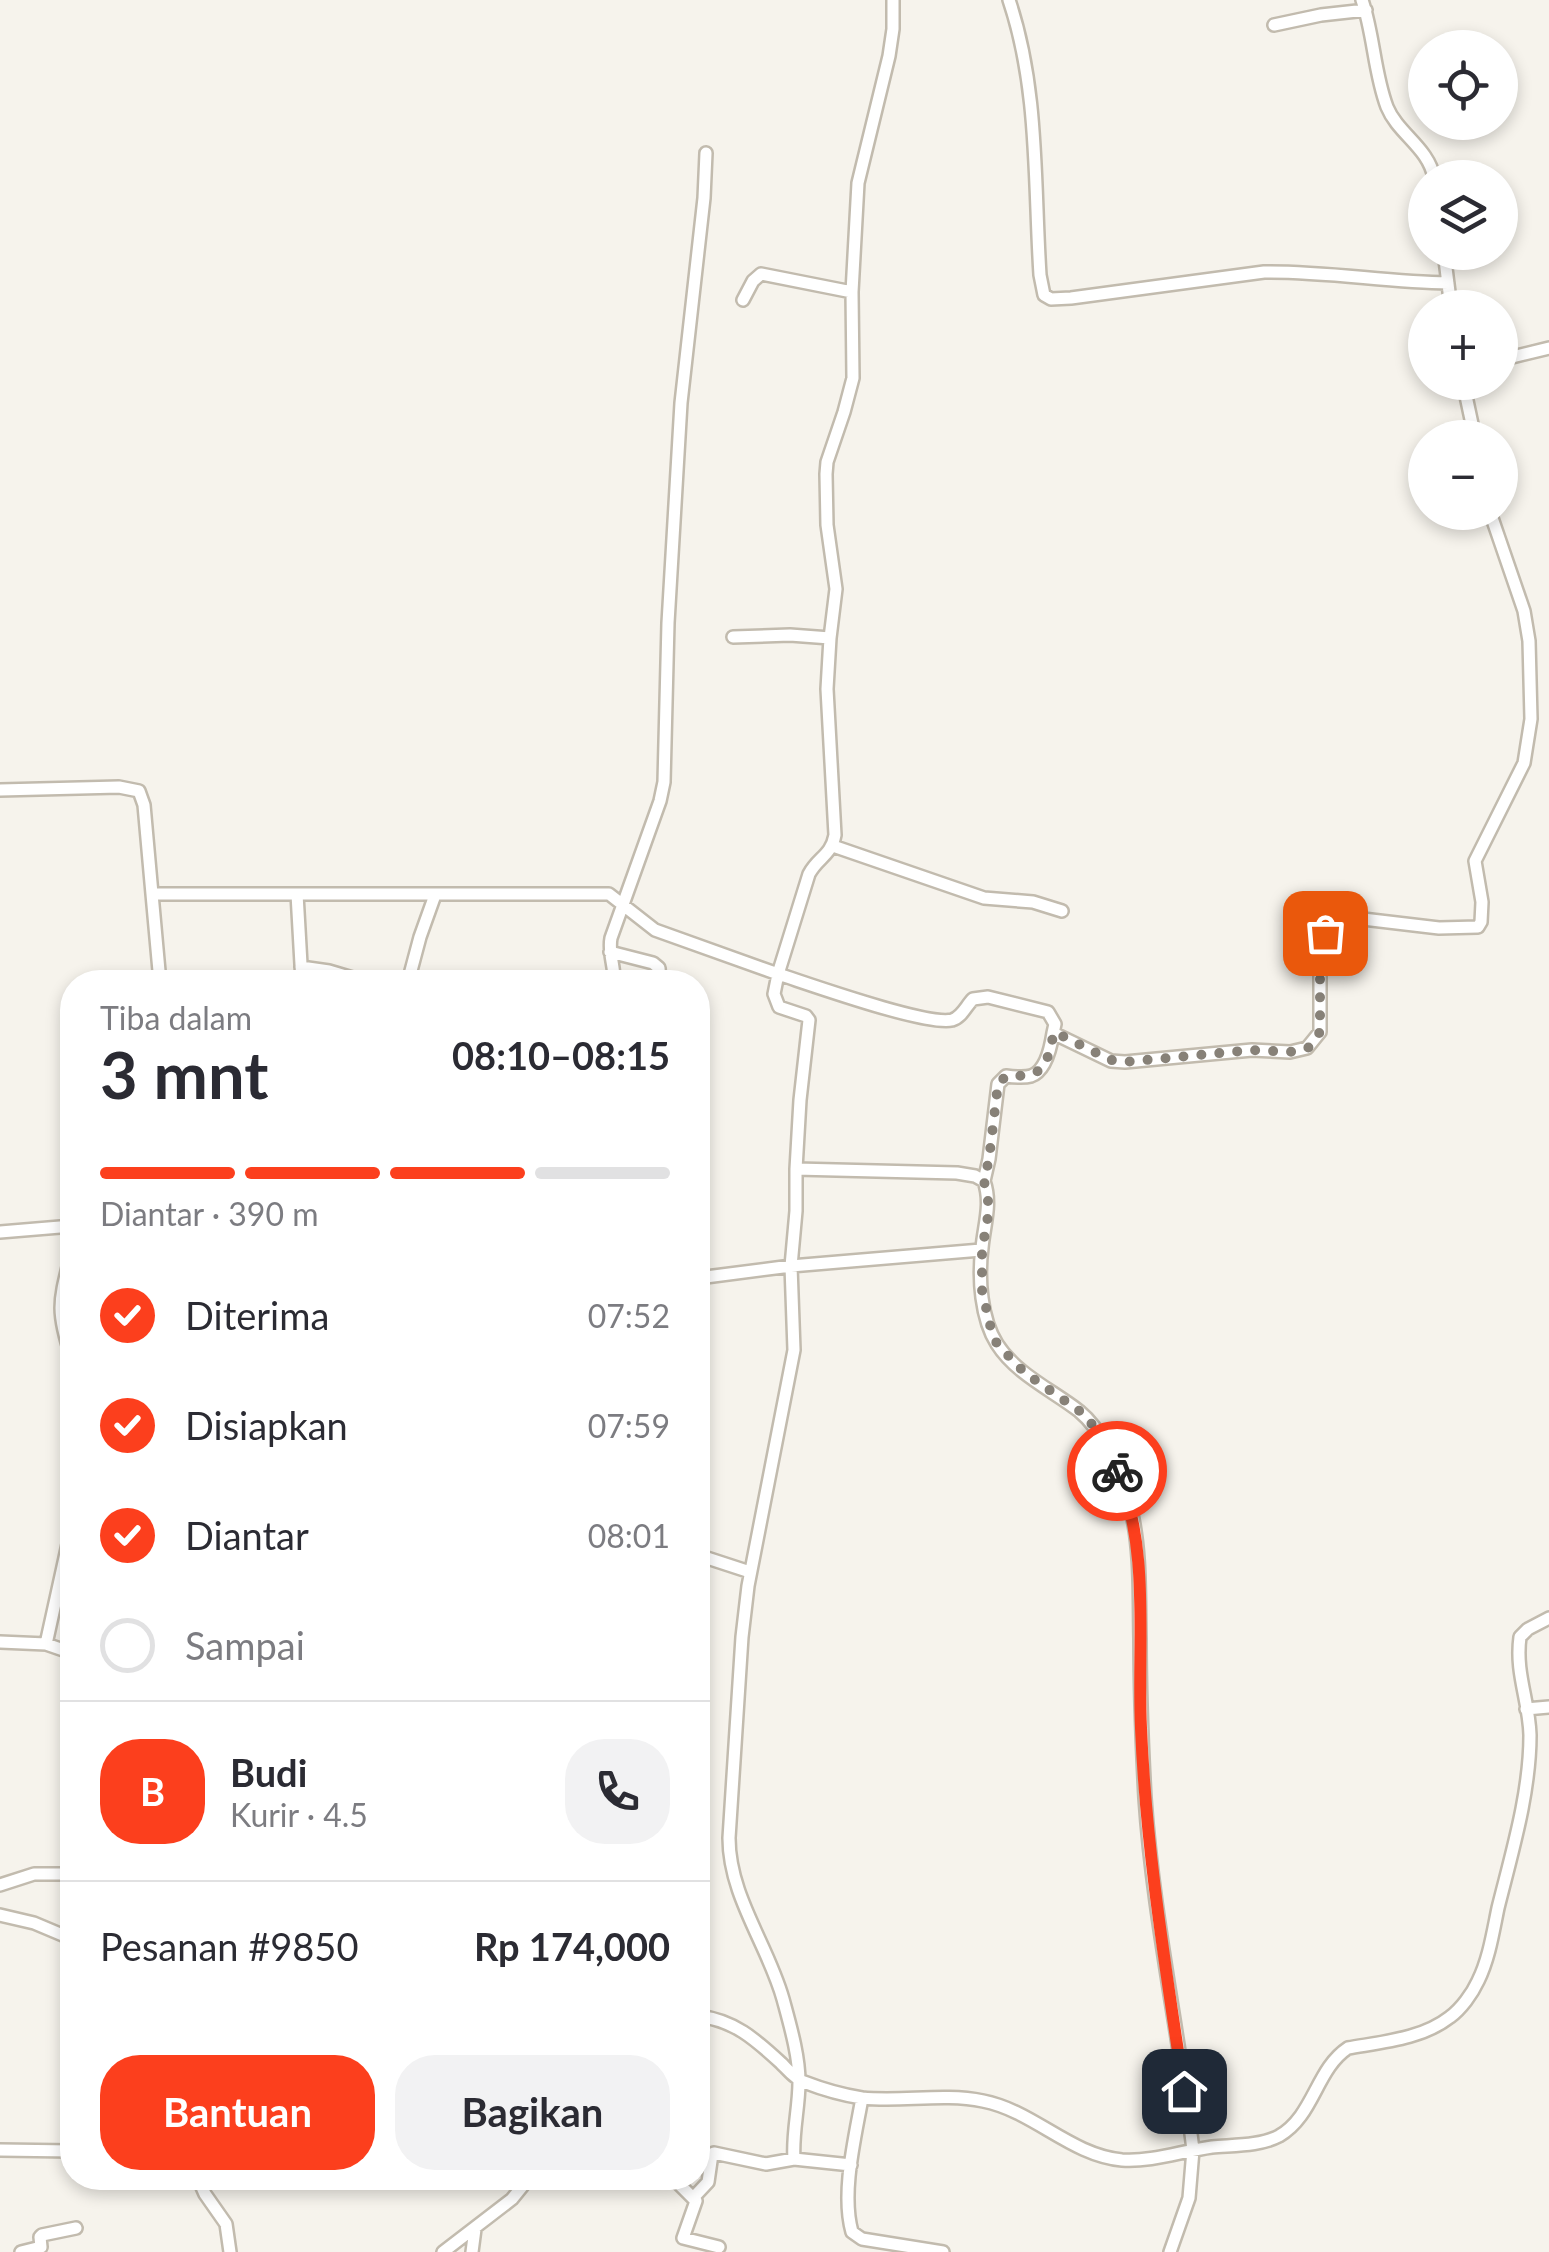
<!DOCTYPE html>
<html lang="id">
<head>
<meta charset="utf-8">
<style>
	:root { --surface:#fff; --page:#f2f2f3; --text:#2b2b33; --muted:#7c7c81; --line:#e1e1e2; --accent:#fc3f1d }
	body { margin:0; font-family:Lato,sans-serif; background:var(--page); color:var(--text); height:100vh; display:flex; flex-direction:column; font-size:38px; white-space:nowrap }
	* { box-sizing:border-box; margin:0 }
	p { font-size:32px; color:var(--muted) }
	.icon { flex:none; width:55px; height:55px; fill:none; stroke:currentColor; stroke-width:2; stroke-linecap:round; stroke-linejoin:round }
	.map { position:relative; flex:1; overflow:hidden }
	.details { position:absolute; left:60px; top:970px; width:650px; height:1220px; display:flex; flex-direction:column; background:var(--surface); border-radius:40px; box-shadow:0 5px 15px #0003 }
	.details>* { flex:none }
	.tools { position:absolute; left:1408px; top:30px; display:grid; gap:20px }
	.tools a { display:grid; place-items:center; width:110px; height:110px; border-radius:50%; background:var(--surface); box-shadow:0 5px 15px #0003; font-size:50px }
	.pin { position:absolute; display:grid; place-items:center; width:85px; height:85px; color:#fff; margin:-42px; border-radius:20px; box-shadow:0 5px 15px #0006 }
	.courier { position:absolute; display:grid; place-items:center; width:100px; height:100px; margin:-50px; border:8px solid #fc3f1d; border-radius:50%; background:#fff; color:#222; box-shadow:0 2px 12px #0007 }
	.summary em { font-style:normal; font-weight:700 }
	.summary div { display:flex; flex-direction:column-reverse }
	.summary { display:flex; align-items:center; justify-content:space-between; height:170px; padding:0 40px }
	h1 { font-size:65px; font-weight:700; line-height:75px }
	.bar { display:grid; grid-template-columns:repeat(4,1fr); gap:15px 10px; align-content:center; height:120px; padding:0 40px }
	.bar i { height:12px; border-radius:8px; background:var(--line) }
	.bar .active { background:var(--accent) }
	.bar p { grid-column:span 4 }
	.line { display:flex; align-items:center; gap:25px; padding:0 40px; border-top:2px solid var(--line) }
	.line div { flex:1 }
	.round { display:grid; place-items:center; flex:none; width:105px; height:105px; border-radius:40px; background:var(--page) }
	ol { padding:0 40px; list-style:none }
	li { display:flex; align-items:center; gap:30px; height:110px }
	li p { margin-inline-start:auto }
	li .icon { padding:10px; border-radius:50%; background:var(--accent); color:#fff; stroke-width:4 }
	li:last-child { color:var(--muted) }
	li i { width:55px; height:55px; border:5px solid var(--line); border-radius:50% }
	.button { display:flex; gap:20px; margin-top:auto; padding:20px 40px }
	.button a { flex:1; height:115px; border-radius:40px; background:var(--accent); color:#fff; font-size:40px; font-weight:700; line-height:115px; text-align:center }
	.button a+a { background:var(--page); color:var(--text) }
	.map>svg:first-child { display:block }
</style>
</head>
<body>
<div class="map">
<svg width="1549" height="2252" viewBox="0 0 1549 2252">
	<rect width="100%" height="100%" fill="#f6f3ec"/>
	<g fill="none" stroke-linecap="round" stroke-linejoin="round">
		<defs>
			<path id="minor" d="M 1009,0 C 1039,89 1034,183 1040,275 L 1044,295 L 1051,299 L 1071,298 L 1264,272 C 1325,271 1386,282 1448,283
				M 1362,0 C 1374,35 1374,73 1387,107 C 1398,134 1429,148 1434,178
				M 1274,25 L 1321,15 L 1366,10
				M 1444,252 L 1451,308
				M 743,300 L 753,281 L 761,274 L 852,292
				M 1500,360 L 1549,348
				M 1463,382 L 1475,438
				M 733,637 L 790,635 L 830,638
				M 0,790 L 119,787 L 139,791 L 144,805 L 152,894 L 609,894 L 655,930 L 778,974 L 809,874 C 818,857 831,856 835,835 L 827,689 L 830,638 L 836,589 L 827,525 L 826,474 L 827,462 L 844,412 L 853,378 L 852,292 L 858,183 L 889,56 L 893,29 L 893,0
				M 833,846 L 984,898 L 1033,902 L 1062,911
				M 152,894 L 160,982
				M 297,894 L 302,982
				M 610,952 L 653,963 L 659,968 L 660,982
				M 301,967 L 329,971 L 366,982
				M 408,982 L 420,937 L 435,895
				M 614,982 C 615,967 608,953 611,938 L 660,801 L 664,782 L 668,623 L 681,403 L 704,198 L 706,153
				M 1053,1033 L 1055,1024 L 1048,1012 L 988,997 L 973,999 C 966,1006 962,1017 952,1020 C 926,1026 809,984 778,974 L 774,994 L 779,1007 L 806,1016 L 809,1020 L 800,1100 L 796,1169 L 957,1173 L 975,1176 L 984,1181 C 992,1204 984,1225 982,1248 C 978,1278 981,1319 997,1344 C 1016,1374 1052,1390 1079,1411 C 1107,1434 1122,1477 1131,1510 C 1141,1551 1139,1597 1140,1639 C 1140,1692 1142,1744 1145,1798 C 1153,1916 1179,2032 1193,2150 L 1189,2198 L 1170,2252
				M 984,1181 L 989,1159 L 998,1084 L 1006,1076 C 1014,1077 1024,1078 1031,1076 C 1046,1071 1051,1046 1053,1033 L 1111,1061 L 1125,1062 L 1252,1050 L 1290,1052 L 1307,1048 L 1320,1032 L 1320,944 L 1322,937 L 1333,925 L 1352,920 L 1363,919 L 1439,928 L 1478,927 L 1481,922 L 1482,902 L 1475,861 L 1524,763 L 1531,719 L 1529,641 L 1524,611 L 1490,512
				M 0,1232 L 72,1226
				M 72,1251 C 60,1300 55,1308 72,1358
				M 698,1278 L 791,1266 L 796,1211 L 796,1169
				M 698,1555 L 750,1572
				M 0,1642 L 46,1644 L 72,1653
				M 46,1644 L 72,1526
				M 1526,1709 L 1549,1707
				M 0,1885 L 34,1874 L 72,1874
				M 0,1915 L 34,1923 L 72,1939
				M 698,2016 C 734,2020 755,2039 781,2063 C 788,2070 795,2079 804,2082 C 822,2089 843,2095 862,2098 C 903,2102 943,2093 983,2101 C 1034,2111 1070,2155 1122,2160 C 1152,2162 1182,2151 1212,2147 C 1233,2145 1260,2146 1279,2136 C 1314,2116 1316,2069 1348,2048 C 1382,2042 1422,2039 1450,2017 C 1461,2009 1472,1994 1478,1981 C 1489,1959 1493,1932 1498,1908 C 1512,1852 1530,1793 1530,1735 C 1529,1700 1515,1673 1520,1637 L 1528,1629 L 1549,1618
				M 862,2098 C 855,2138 841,2193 852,2232 L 862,2239 L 943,2252
				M 0,2150 L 72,2151
				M 794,2159 C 792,2134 799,2108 799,2082 C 799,2055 790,2025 783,1999 C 768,1945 729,1896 729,1838 L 742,1637 L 748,1586 L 794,1350 L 791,1266 L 981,1250
				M 198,2178 L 205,2194 L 226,2224 L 230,2252
				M 673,2178 L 696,2201 L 683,2238 L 719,2247
				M 693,2198 L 708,2182 L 712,2154 L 714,2153 L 766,2164 L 794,2159 L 851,2165
				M 21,2252 L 41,2247 L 40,2237 L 42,2235 L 76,2228
				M 443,2252 L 512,2199 L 529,2178
				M 472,2252 L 475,2229"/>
		</defs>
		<use href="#minor" stroke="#c2bbae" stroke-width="16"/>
		<use href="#minor" stroke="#fff" stroke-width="11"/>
	</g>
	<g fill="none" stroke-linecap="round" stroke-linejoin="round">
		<path stroke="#878178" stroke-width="10" stroke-dasharray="0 18" d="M 1117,1471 L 1102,1438 L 1091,1423 L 1081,1412 L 1025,1373 L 997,1344 L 991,1329 L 982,1290 L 982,1250 L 988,1216 L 988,1201 L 984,1181 L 989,1159 L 998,1084 L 1006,1076 C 1044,1077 1046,1069 1054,1032 L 1111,1060 L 1125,1062 L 1252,1050 L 1290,1052 L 1308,1048 L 1320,1032 L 1320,944 L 1325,933"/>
		<path stroke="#fc3f1d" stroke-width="12" d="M 1117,1471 C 1151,1548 1137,1646 1141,1728 C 1146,1850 1166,1970 1184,2091"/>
	</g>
</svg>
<div class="tools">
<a><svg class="icon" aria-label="locate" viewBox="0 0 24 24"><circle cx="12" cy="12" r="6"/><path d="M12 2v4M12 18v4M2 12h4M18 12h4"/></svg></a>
<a><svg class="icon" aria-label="layers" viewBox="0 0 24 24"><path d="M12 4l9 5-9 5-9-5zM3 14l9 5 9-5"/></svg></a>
<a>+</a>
<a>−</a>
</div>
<div class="pin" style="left:1325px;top:933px;background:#ea580c"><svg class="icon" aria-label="bag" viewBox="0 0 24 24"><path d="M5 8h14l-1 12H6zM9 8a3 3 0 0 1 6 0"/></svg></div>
<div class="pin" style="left:1184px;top:2091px;background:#1f2937"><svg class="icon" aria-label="home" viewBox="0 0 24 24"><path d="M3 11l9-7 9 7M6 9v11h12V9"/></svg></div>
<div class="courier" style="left:1117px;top:1471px"><svg class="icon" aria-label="bike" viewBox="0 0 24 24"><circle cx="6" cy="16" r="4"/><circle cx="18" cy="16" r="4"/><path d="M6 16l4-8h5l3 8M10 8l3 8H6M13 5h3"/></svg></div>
<section class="details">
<div class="summary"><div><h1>3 mnt</h1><p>Tiba dalam</p></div><em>08:10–08:15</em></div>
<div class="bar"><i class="active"></i><i class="active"></i><i class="active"></i><i></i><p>Diantar · 390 m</p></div>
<ol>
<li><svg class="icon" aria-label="check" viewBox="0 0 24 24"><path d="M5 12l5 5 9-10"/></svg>Diterima<p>07:52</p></li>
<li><svg class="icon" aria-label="check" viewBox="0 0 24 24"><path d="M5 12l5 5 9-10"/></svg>Disiapkan<p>07:59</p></li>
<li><svg class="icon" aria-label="check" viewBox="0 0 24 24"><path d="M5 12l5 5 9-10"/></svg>Diantar<p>08:01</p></li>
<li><i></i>Sampai</li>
</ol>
<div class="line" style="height:180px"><b class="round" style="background:var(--accent);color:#fff">B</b><div><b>Budi</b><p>Kurir · 4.5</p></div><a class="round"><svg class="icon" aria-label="phone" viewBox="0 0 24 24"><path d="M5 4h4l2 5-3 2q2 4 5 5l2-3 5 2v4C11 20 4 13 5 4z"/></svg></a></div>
<div class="line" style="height:130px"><div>Pesanan #9850</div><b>Rp 174,000</b></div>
<div class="button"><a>Bantuan</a><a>Bagikan</a></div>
</section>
</div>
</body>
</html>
